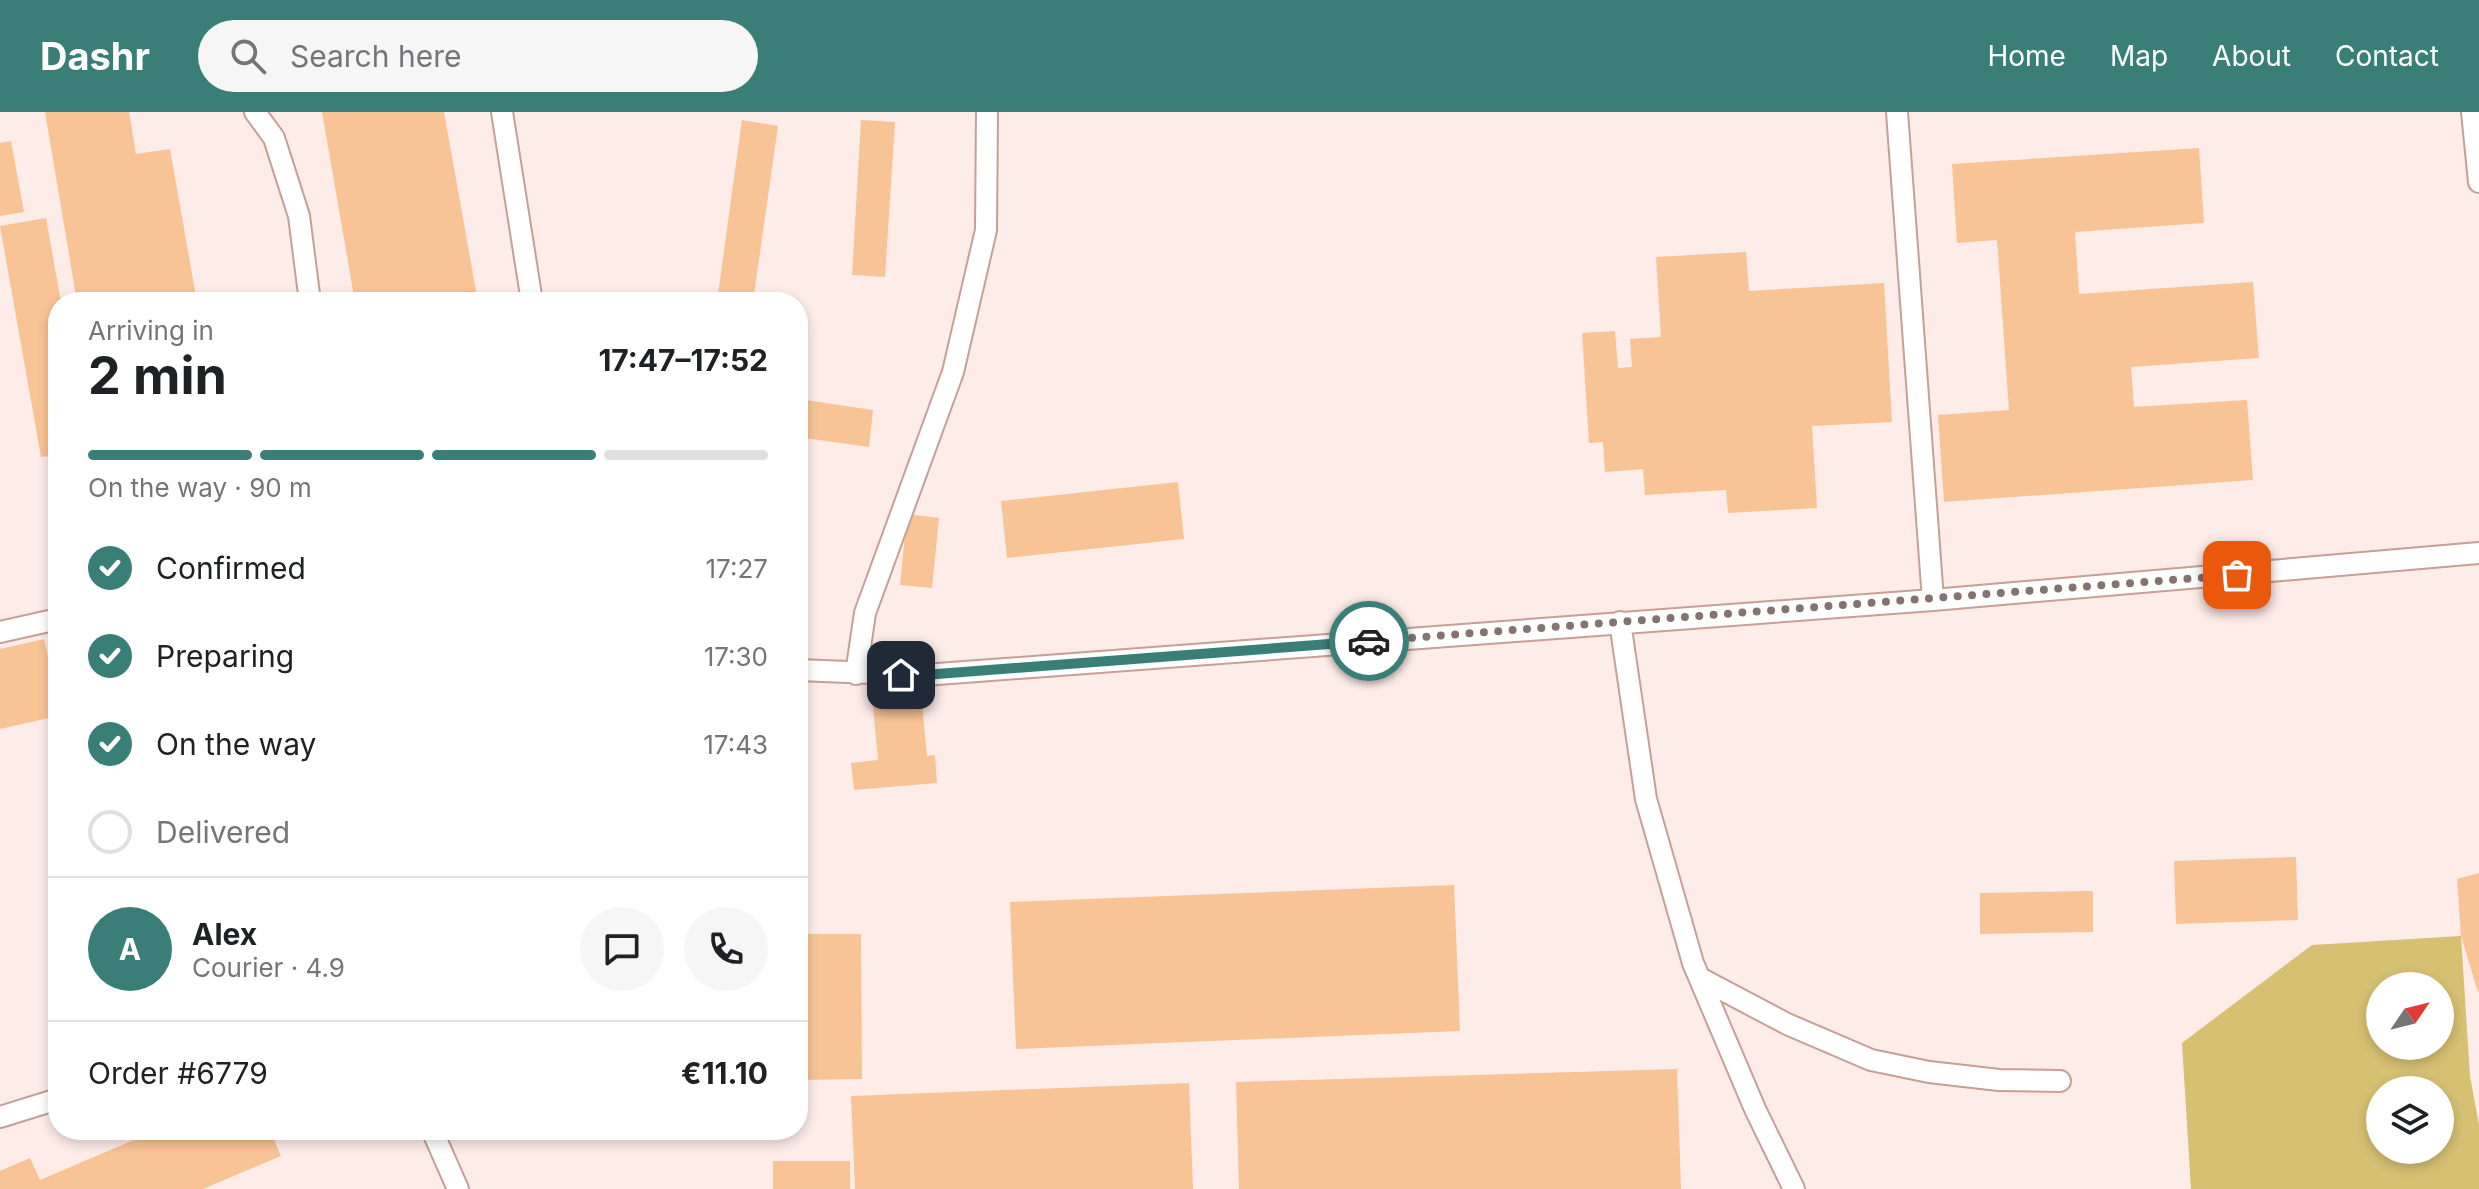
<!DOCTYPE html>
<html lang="en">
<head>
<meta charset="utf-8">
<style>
	:root { --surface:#fff; --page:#f6f6f6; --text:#202124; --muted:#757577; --line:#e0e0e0; --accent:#397f77 }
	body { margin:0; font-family:Inter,sans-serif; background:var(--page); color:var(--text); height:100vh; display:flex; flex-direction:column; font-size:30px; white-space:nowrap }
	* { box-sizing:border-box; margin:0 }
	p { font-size:26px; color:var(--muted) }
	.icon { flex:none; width:44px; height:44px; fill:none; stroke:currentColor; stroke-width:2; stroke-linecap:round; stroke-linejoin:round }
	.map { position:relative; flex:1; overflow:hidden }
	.side { position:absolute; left:48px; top:180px; width:760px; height:848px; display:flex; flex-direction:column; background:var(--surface); border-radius:32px; box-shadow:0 4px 12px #0003 }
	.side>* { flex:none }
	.needle { width:52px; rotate:55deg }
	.tools { position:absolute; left:2366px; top:860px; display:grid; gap:16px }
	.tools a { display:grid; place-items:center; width:88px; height:88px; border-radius:50%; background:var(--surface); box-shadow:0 4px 12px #0003; font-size:40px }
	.pin { position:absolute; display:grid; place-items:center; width:68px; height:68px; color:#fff; margin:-34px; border-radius:16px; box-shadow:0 4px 12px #0006 }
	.courier { position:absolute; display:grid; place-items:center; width:80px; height:80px; margin:-40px; border:6px solid #397f77; border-radius:50%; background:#fff; color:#222; box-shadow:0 2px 10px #0007 }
	.summary em { font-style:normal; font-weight:700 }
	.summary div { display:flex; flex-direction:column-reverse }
	.summary { display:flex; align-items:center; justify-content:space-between; height:136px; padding:0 40px }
	h1 { font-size:52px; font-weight:700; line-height:60px }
	.bar { display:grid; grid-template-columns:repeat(4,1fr); gap:12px 8px; align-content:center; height:96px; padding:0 40px }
	.bar i { height:10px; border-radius:6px; background:var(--line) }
	.bar .selected { background:var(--accent) }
	.bar p { grid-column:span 4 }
	.line { display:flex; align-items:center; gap:20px; padding:0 40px; border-top:2px solid var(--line) }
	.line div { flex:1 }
	.round { display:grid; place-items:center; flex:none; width:84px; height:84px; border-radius:42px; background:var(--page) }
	ol { padding:0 40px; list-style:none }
	li { display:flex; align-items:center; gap:24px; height:88px }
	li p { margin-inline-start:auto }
	li .icon { padding:8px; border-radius:50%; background:var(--accent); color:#fff; stroke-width:4 }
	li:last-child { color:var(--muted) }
	li i { width:44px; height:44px; border:4px solid var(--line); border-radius:50% }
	header { display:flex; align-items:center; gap:48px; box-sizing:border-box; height:112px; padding:0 40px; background:var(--accent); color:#fff }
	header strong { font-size:38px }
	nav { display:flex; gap:44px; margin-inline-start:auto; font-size:28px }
	.search { width:560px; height:72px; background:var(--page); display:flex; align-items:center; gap:20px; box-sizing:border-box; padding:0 28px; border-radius:44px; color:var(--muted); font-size:30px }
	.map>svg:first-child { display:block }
</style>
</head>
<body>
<header>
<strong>Dashr</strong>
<div class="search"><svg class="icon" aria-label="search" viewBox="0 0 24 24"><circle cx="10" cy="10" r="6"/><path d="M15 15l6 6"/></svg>Search here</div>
<nav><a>Home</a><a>Map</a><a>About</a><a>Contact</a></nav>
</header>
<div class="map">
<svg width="2479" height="1077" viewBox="0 0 2479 1077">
	<rect width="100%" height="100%" fill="#feece9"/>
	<path fill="#d6c072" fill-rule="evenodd" d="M 2461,824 L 2470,964 L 2479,1013 L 2479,1077 L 2191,1077 L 2182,931 L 2312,833 ZM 2380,874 L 2440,874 L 2440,934 L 2380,934 ZM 2380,978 L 2440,978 L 2440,1038 L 2380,1038 Z"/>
	<path fill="#f9c495" d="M 45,0 L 129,0 L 136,42 L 170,37 L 197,190 L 77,190 Z
		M 322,0 L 444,0 L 478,190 L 355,190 Z
		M 742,8 L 778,14 L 753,190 L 717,190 Z
		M 861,8 L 895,10 L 885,165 L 852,163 Z
		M 11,29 L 24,100 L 0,104 L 0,31 Z
		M 2199,36 L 2204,111 L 2075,120 L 2079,182 L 2253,170 L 2259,246 L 2131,255 L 2134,295 L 2247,288 L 2253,368 L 1944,390 L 1938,303 L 2009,298 L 1997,128 L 1957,131 L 1952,52 Z
		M 46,106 L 61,190 L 58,190 L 58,343 L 41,345 L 0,114 Z
		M 1746,140 L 1749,179 L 1884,171 L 1892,310 L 1812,314 L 1817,396 L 1728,401 L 1726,378 L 1645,383 L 1643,357 L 1605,360 L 1603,330 L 1589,331 L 1582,221 L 1615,219 L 1618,256 L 1632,255 L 1630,227 L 1661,225 L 1656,145 Z
		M 798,287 L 873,298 L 869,335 L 798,325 Z
		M 1178,370 L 1184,427 L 1007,446 L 1001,389 Z
		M 907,402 L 939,406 L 932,476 L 900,473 Z
		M 44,527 L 58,587 L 58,604 L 0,617 L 0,537 Z
		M 921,580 L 927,644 L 935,643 L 937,671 L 854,678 L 851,651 L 878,648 L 872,584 Z
		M 2296,745 L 2298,808 L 2176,812 L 2174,749 Z
		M 2479,761 L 2479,880 L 2478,880 L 2461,824 L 2457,767 Z
		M 1454,773 L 1460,919 L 1016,937 L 1010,790 Z
		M 2093,779 L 2093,820 L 1980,822 L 1980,781 Z
		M 798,822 L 861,822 L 862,967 L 798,968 Z
		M 1677,957 L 1681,1077 L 1239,1077 L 1236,970 Z
		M 1189,971 L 1193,1077 L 855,1077 L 851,984 Z
		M 157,1018 L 270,1018 L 281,1044 L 203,1077 L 0,1077 L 0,1059 L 30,1046 L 40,1068 Z
		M 773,1049 L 850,1049 L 850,1077 L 773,1077 Z"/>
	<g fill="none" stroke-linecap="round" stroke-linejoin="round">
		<defs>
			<path id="lane" d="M 255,0 L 274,26 L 299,104 L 310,190
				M 502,0 L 532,190
				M 1897,0 L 1933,488
				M 2472,0 L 2479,70
				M 1620,510 L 1646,687 L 1693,851 L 1755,997 L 1794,1077
				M 0,520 L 58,507
				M 798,558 L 924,563 L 1933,488 L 2479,441
				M 856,562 L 865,501 L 953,260 L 986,118 L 987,0
				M 1700,866 L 1787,912 L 1871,948 L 1929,960 L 1999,968 L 2060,969
				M 0,1005 L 58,987
				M 432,1018 L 458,1077"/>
		</defs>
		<use href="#lane" stroke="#c69f96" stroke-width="24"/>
		<use href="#lane" stroke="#fff" stroke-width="20"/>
	</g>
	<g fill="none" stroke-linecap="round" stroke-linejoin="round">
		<path stroke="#847470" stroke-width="8" stroke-dasharray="0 14.4" d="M 1369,529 L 2237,463"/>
		<path stroke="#397f77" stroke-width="10" d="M 901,563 L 924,563 L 1369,529"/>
	</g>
</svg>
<div class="tools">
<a><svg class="needle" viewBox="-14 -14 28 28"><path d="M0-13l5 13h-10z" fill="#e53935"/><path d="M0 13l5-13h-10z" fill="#757577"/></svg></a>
<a><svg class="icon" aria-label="layers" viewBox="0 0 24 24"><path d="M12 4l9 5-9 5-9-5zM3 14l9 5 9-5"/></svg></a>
</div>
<div class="pin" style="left:2237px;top:463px;background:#ea580c"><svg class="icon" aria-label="bag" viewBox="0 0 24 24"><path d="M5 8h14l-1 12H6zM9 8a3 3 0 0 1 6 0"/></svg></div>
<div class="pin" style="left:901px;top:563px;background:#1f2937"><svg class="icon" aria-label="home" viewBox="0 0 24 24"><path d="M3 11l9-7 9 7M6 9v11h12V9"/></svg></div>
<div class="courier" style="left:1369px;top:529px"><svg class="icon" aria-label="car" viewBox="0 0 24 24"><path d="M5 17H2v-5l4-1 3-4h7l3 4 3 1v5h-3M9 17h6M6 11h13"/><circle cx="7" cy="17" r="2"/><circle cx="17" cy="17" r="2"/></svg></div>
<section class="side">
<div class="summary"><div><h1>2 min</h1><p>Arriving in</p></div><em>17:47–17:52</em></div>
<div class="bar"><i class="selected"></i><i class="selected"></i><i class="selected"></i><i></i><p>On the way · 90 m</p></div>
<ol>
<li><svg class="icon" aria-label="check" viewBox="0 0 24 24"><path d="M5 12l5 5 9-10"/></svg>Confirmed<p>17:27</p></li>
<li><svg class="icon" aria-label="check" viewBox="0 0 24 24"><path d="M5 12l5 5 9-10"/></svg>Preparing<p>17:30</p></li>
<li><svg class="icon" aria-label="check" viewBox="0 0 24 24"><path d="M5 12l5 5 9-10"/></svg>On the way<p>17:43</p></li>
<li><i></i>Delivered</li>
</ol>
<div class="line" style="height:144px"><b class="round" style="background:var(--accent);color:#fff">A</b><div><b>Alex</b><p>Courier · 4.9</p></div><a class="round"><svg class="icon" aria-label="chat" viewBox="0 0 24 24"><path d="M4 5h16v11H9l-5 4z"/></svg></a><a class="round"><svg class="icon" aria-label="phone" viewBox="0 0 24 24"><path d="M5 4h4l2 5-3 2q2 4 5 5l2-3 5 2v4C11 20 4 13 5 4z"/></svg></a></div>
<div class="line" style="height:104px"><div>Order #6779</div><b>€11.10</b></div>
</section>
</div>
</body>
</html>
